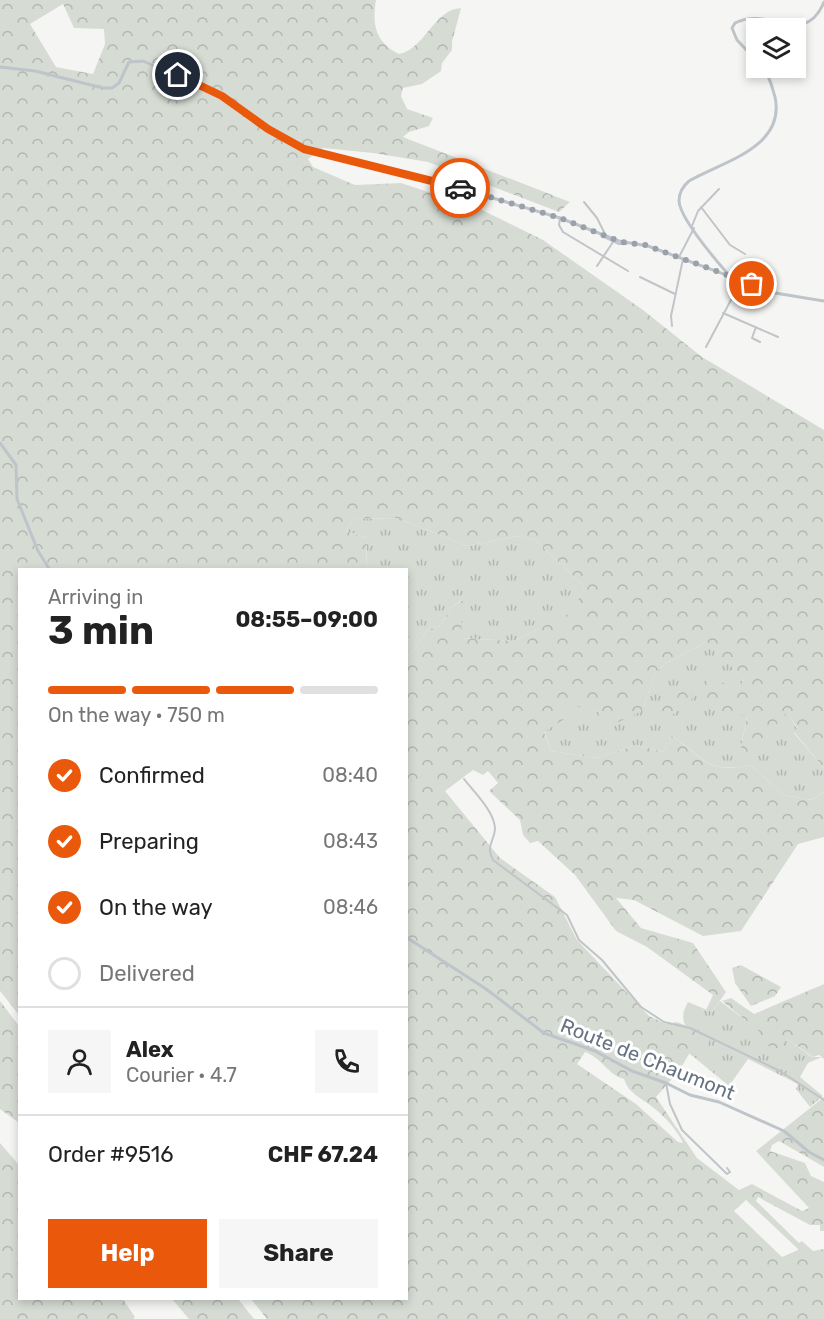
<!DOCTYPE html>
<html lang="en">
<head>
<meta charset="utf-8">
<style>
	:root { --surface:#fff; --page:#f6f6f6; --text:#222; --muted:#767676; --line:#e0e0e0; --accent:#ea580c }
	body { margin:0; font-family:Rubik,sans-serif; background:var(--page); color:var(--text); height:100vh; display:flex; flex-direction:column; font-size:22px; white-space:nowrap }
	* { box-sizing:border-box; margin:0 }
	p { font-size:20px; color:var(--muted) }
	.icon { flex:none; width:33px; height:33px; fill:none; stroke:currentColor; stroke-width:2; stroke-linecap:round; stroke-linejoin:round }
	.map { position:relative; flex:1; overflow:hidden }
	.details { position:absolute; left:18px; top:568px; width:390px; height:732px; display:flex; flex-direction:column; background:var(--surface); border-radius:0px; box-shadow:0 3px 9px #0003 }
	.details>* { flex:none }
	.buttons { position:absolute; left:746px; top:18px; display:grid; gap:12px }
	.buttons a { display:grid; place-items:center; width:60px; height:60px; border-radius:0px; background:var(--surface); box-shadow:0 3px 9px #0003; font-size:30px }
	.pin { position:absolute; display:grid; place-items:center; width:51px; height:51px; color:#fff; margin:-26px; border:3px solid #fff; border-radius:50%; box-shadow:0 2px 6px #0007 }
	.courier { position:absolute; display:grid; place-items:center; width:60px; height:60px; margin:-30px; border:4px solid #ea580c; border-radius:50%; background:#fff; color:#222; box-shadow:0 2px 8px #0007 }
	.summary em { font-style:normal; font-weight:700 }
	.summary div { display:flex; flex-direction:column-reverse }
	.summary { display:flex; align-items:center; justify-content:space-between; height:102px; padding:0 30px }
	h1 { font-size:39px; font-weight:700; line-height:45px }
	.bar { display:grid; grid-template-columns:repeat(4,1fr); gap:9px 6px; align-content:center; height:72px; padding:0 30px }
	.bar i { height:8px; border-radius:4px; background:var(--line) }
	.bar .selected { background:var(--accent) }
	.bar p { grid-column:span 4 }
	.line { display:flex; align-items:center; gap:15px; padding:0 30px; border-top:2px solid var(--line) }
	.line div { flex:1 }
	.round { display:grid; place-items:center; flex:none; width:63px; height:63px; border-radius:0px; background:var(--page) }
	ol { padding:0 30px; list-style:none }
	li { display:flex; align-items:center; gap:18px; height:66px }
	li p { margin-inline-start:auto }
	li .icon { padding:6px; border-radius:50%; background:var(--accent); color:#fff; stroke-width:4 }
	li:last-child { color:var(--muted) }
	li i { width:33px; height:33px; border:3px solid var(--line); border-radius:50% }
	.primary-button { display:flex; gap:12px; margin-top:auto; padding:12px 30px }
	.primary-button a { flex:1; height:69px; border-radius:0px; background:var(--accent); color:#fff; font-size:24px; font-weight:700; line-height:69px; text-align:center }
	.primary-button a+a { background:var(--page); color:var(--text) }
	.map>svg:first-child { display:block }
</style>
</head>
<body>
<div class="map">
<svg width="824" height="1319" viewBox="0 0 824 1319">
	<defs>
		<pattern id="grass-tufts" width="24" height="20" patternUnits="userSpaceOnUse" patternTransform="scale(1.5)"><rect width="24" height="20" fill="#d6dcd4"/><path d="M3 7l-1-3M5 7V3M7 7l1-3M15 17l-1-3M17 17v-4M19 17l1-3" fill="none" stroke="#b1b7b1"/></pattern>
		<pattern id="forest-crowns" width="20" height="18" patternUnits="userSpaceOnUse" patternTransform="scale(1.5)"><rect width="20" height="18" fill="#d6dcd4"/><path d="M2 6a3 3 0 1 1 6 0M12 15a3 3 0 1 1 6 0" fill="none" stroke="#b1b7b1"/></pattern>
	</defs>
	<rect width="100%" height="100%" fill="#f5f6f3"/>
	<path fill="url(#grass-tufts)" d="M 397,518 L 467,546 L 517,536 L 535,540 L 584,586 L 575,611 L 514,641 L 460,638 L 462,600 L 452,607 L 440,626 L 427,630 L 410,656 L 406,655 L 406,570 L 366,570 L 367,538 L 346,531 L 354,519 Z
		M 707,642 L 743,677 L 741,690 L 747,716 L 741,747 L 787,711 L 797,729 L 794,733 L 824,768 L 824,792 L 812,800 L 783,795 L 751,765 C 704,774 706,758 672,736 L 663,752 L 637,745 L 597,758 L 551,751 L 544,731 L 571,714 L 565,702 L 598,712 L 642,711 L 655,673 L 666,663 Z
		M 720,1001 L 761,1032 L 763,1042 L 787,1039 L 812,1057 L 822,1057 L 808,1063 L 800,1077 L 823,1096 L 810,1107 L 796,1089 L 798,1084 L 748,1059 L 729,1086 L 689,1053 L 695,1044 L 697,1031 L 685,1025 C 681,1015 684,1010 688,1002 L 712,1012 Z"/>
	<path fill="url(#forest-crowns)" fill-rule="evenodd" d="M 0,0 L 376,0 C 372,24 375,42 399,54 C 425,49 434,9 461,8 L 452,42 L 452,50 L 442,63 L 441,71 L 422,84 L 403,88 L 401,96 L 407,109 L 433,118 L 429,126 L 409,132 L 403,137 L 570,202 L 559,212 L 428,162 L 373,153 L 323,148 L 308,159 L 313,167 L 355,185 L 401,183 L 480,209 L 543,240 L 643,310 L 702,357 L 824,430 L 824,768 L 794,732 L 797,728 L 787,712 L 749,757 L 741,747 L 747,716 L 699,706 L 709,677 L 740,690 L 743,678 L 707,642 L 666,663 L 655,673 L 642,711 L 603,729 L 598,712 L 566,703 L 572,714 L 544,732 L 551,751 L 597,758 L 637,745 L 663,752 L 672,736 C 706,759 705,774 751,765 L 783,795 L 812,800 L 824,792 L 824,837 L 798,844 L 741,931 L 703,936 L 634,900 L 616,898 L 641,928 L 693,943 L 726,992 L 712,1012 L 706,1010 L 713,995 L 647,947 L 616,931 L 575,875 L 538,841 L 530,843 L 523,835 L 520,820 L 489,791 L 498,783 L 488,771 L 483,775 L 473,770 L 445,791 L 500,858 L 555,897 L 577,940 L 649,1016 L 666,1024 L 677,1022 L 687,1026 L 699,1018 L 705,1024 L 698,1031 L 712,1036 L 706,1048 L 695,1044 L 679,1071 L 656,1097 L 697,1158 L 739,1190 L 752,1184 L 802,1211 L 809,1208 L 756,1151 L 824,1097 L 824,1167 L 779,1141 L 772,1145 L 770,1151 L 805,1163 L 811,1176 L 824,1182 L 824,1231 L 820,1231 L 820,1225 L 810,1225 L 758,1197 L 756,1201 L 799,1243 L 802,1241 L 813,1251 L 824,1249 L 824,1319 L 267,1319 L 251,1299 L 406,1299 L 407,655 L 410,656 L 427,630 L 440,626 L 452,607 L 463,600 L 461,638 L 514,641 L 574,611 L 584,586 L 535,540 L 517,536 L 467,546 L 397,518 L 354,519 L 346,531 L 367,538 L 366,570 L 20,570 L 19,1015 L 0,991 ZM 63,4 L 74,28 L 104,29 L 105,44 L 93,74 L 56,67 L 30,24 ZM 585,1052 C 602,1058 608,1075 624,1079 C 629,1095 643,1098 655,1109 C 666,1118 677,1130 683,1143 L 678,1142 L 636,1104 L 577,1064 ZM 746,1200 L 798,1249 L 798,1250 L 782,1257 L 734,1211 Z
		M 672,688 L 693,695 L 691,701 L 660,724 L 651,715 Z
		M 741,965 L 781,987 L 775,996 L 751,1006 L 735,983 L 732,968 Z
		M 824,984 L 824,1059 L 819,1055 L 813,1057 L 787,1039 L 780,1049 L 770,1047 L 764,1043 L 759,1054 L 750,1055 L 751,1041 L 760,1032 L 722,1001 L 731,998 L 754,1014 Z
		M 0,1001 L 19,1026 L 19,1123 L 0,1109 Z
		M 0,1143 L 19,1165 L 20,1299 L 123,1299 L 135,1317 L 133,1319 L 0,1319 Z
		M 172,1299 L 238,1299 L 254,1319 L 189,1319 Z"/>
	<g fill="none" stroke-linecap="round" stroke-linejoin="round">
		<path stroke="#c1c4c8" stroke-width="2" d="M 584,202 L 597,218 L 606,236
			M 701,207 L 730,245 L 745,254
			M 560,218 L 559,225 L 563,232 L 628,271
			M 692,226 L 698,211 L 719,189
			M 602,236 L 619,244 L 627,244
			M 679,257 L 694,228
			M 597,266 L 613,242
			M 640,277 L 675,294
			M 723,313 L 778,337
			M 672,326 L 671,316 L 683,259
			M 756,327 L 752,338 L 760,342
			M 706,347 L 732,298 L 749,291 L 752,284
			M 464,779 C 474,792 494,811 495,828 C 495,840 485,846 493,860 L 567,915 L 579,940 L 602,960 L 641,1007 L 664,1022 L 690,1028 L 780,1071 L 824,1100
			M 666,1083 L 670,1104 L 682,1130 L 727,1174 L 730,1172 L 727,1168"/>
		<path stroke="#bec4ca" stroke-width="3" d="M 756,60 L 737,40 L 732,28 L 735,23 C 769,5 804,49 824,2
			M 0,67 L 35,71 L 103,88 L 112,88 L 119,83 L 129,62 L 143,61 L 222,96 L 268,129 L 309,151 L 446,184 L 560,218 L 619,241 L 648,246 L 775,293 L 824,301
			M 727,273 C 715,259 680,219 679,201 C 679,193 683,186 689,181 C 721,162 786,148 775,97 C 772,87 770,76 763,68
			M 0,443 L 16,465 L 17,499 L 38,551 L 50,570
			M 406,937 L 486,989 L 544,1033 L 595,1051 L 632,1071 L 666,1083 L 690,1095 L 719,1102 L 784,1131 L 809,1152 L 824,1160"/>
	</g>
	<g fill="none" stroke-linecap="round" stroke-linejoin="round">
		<path stroke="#99a1aa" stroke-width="6" stroke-dasharray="0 10.8" d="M 460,188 L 560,218 L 621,242 L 645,245 L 752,284"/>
		<path stroke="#ea580c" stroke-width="8" d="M 178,75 L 222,96 L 268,129 L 304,149 L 460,188"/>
	</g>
	<g text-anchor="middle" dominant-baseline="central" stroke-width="6" stroke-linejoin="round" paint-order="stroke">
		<g font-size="20" fill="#677382" stroke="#fff">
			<text transform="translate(648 1059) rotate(22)">Route de Chaumont</text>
		</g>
	</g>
</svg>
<div class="buttons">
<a><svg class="icon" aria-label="layers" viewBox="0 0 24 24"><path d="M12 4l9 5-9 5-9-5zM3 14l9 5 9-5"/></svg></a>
</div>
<div class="pin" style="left:752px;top:284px;background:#ea580c"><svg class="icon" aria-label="bag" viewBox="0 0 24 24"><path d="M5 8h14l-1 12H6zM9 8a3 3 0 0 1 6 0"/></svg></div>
<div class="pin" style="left:178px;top:75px;background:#1f2937"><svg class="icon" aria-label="home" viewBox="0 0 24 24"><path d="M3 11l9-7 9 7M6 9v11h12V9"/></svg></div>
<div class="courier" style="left:460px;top:188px"><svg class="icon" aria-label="car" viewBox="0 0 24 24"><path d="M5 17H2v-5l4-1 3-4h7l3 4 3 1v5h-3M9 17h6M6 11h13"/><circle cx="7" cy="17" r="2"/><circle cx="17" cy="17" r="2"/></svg></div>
<section class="details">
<div class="summary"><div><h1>3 min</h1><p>Arriving in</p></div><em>08:55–09:00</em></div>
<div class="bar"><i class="selected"></i><i class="selected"></i><i class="selected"></i><i></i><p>On the way · 750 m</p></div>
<ol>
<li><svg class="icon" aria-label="check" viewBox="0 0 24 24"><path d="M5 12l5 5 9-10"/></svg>Confirmed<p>08:40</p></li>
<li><svg class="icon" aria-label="check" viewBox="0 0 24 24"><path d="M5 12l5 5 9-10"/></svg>Preparing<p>08:43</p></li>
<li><svg class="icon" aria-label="check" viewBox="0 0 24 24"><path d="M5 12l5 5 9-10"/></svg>On the way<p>08:46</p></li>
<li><i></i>Delivered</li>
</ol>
<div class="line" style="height:108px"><a class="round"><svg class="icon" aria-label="person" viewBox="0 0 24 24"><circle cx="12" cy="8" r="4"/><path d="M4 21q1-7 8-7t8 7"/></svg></a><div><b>Alex</b><p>Courier · 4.7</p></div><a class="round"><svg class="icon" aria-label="phone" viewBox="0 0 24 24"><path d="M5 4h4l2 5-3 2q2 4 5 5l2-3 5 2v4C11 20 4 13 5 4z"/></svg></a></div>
<div class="line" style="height:78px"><div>Order #9516</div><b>CHF 67.24</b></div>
<div class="primary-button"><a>Help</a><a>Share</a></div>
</section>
</div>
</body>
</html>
